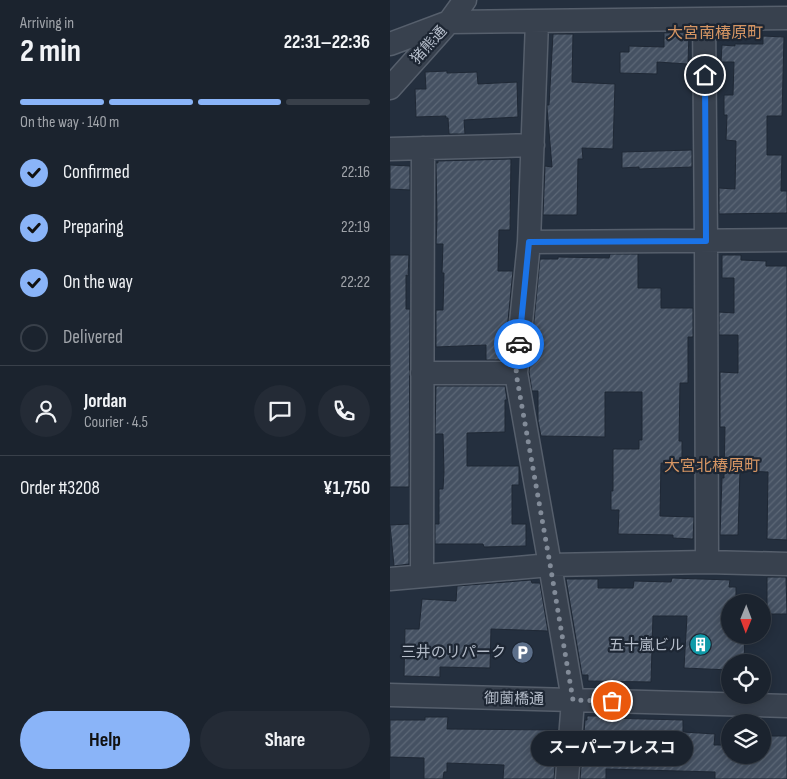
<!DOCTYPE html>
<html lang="en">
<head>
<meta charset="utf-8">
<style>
	:root { --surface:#1b232e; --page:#242b36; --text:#f1f3f6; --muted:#a0a4aa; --line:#39404a; --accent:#8ab4f8 }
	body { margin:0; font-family:"Sofia Sans Condensed","Noto Sans JP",sans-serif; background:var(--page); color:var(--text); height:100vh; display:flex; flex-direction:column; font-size:19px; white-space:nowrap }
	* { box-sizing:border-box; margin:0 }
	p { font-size:16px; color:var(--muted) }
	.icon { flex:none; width:28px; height:28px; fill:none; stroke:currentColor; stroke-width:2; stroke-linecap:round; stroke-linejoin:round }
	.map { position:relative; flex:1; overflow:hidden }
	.panel { display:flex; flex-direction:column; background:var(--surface); width:390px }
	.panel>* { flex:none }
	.needle { width:32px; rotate:181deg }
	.controls { position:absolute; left:331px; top:594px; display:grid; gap:10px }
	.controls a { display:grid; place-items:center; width:50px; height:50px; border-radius:50%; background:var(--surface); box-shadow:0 2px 12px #0003,0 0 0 1px var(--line); font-size:25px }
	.pin { position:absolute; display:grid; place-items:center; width:42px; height:42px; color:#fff; margin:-21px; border:2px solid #fff; border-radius:50%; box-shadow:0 1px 5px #0007 }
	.courier { position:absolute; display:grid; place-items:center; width:50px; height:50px; margin:-25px; border:4px solid #1a73e8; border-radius:50%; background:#fff; color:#222; box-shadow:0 1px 6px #0007 }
	.bubble { position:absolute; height:35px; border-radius:18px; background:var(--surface); box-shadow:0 2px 12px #0003,0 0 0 1px var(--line); font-size:16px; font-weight:700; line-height:35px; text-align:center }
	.summary em { font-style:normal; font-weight:700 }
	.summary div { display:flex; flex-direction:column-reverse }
	.summary { display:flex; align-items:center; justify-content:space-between; height:85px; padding:0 20px }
	h1 { font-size:32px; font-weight:700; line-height:38px }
	.bar { display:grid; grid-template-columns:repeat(4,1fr); gap:8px 5px; align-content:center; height:60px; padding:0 20px }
	.bar i { height:6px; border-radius:4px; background:var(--line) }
	.bar .active { background:var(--accent) }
	.bar p { grid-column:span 4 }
	.line { display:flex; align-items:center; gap:12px; padding:0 20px; border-top:1px solid var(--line) }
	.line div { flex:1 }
	.round { display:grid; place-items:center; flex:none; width:52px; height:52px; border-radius:26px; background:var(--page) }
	ol { padding:0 20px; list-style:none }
	li { display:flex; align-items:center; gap:15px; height:55px }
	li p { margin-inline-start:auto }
	li .icon { padding:5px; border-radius:50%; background:var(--accent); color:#111; stroke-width:4 }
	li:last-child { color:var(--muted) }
	li i { width:28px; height:28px; border:2px solid var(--line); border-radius:50% }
	.primary-button { display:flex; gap:10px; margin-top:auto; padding:10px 20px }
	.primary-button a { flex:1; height:58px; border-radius:30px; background:var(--accent); color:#111; font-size:20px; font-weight:700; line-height:58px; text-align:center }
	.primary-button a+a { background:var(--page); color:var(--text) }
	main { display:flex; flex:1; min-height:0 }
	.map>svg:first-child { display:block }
</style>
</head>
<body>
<main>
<section class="panel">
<div class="summary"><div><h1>2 min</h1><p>Arriving in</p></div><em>22:31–22:36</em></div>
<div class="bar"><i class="active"></i><i class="active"></i><i class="active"></i><i></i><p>On the way · 140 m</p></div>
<ol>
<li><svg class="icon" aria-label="check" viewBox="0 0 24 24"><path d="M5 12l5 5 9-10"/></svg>Confirmed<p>22:16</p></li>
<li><svg class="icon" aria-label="check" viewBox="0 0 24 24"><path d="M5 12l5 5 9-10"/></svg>Preparing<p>22:19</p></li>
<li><svg class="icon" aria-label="check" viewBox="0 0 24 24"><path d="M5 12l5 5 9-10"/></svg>On the way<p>22:22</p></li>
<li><i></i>Delivered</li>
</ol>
<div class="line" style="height:90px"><a class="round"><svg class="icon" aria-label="person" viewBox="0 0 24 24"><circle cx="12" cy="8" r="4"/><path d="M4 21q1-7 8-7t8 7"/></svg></a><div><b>Jordan</b><p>Courier · 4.5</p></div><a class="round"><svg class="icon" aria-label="chat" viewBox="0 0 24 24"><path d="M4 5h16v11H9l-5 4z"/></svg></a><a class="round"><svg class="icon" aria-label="phone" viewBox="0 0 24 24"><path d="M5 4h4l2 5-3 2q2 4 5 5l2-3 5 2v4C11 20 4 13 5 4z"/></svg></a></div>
<div class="line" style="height:65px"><div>Order #3208</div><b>¥1,750</b></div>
<div class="primary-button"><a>Help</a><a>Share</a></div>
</section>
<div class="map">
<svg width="397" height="779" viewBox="0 0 397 779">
	<defs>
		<pattern id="building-hatch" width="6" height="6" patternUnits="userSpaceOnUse" patternTransform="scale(1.25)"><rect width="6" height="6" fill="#455162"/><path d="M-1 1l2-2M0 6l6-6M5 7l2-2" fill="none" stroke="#5d6877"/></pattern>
	</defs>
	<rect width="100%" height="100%" fill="#242f3e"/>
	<path fill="url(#building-hatch)" stroke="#1f2835" d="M 299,32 L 298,64 L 267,62 L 267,74 L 230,73 L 230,52 L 239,52 L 239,46 L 274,47 L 274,33 Z
		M 163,34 L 183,34 L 182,82 L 225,84 L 223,149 L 192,148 L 193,159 L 188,159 L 187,215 L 153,215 L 155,166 L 162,167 L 157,108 L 157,105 L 159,105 Z
		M 373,36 L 394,37 L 392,116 L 377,116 L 377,155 L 392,155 L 391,191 L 397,191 L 397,213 L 329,214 L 329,188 L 345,189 L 346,141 L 336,140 L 337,115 L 334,115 L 334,95 L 343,95 L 344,62 L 331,62 L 332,45 L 345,46 L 345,44 L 373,44 Z
		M 57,71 L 57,73 L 87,72 L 88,84 L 127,82 L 128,117 L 74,120 L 75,134 L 59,134 L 58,118 L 56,118 L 56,116 L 26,117 L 25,89 L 36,89 L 35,72 Z
		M 302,150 L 302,167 L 249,169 L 249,167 L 232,168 L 232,152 Z
		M 121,159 L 120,230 L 109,230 L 108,271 L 123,271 L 114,360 L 96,360 L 96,345 L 46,347 L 46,310 L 53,310 L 54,273 L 52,273 L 53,244 L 46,244 L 47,219 L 46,163 L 48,163 L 48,161 Z
		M 0,165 L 20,166 L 20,190 L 0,189 Z
		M 220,254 L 248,254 L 248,288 L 271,288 L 271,308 L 303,308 L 303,337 L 298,337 L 298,383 L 290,383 L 289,441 L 292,441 L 292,463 L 271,463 L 270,516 L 304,517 L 303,539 L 283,538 L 283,535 L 228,534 L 229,510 L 221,510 L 221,491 L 223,491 L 223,449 L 249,449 L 249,440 L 252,440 L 252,392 L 215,392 L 215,437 L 151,436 L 148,421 L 148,391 L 142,391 L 139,372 L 150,259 L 168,259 L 168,257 L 219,258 Z
		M 0,255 L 19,255 L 18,276 L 16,275 L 16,309 L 20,309 L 19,487 L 0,487 Z
		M 332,255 L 351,255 L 351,260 L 376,261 L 376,266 L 397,266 L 397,540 L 377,539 L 378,472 L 350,471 L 348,535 L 330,535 L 332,478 L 334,478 L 335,427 L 330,427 L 330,372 L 348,373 L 348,335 L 329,335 L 329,312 L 344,313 L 344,278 L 332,278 Z
		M 46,386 L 115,386 L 117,400 L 115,400 L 115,432 L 77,433 L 77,466 L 129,466 L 129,485 L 122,485 L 122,524 L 136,524 L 136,546 L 94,547 L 93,544 L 45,544 L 45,524 L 49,524 L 49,489 L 53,489 L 54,472 L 53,434 L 45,434 Z
		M 19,524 L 19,564 L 4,566 L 0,525 Z
		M 377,577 L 396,577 L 397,614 L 377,614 Z
		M 282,578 L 340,580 L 339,587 L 346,587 L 346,602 L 340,602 L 340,635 L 355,635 L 354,662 L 340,662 L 340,670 L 294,668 L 297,616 L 263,616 L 261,682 L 198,681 L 198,675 L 192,675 L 176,579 L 208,579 L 208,588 L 243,588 L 244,581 L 281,582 Z
		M 141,580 L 142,583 L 150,583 L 158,631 L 101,629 L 100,668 L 50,667 L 50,677 L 14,676 L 15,629 L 29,629 L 32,599 L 66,601 L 67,586 Z
		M 197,716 L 216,716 L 216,718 L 293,720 L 293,732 L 325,734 L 324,745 L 340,745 L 340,755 L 372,755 L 372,746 L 374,745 L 375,736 L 397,736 L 397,779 L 325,779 L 325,772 L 216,769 L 216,779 L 190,779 L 195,720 L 197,720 Z
		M 35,717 L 58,717 L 57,729 L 168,730 L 164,779 L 113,779 L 114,765 L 57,763 L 57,772 L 54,772 L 53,779 L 34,779 L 34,758 L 0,757 L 0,720 L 35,720 Z"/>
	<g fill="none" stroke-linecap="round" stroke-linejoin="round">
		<defs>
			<path id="minor" d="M 314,19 L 316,241 L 317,562
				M 147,21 L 139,242 L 126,373 L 160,565 L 317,562 L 397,564
				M 0,44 L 59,22 L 397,18
				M 0,88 L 59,22 L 75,0
				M 0,149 L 143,145
				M 139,242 L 397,240
				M 32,373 L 126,373
				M 32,576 L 33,148
				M 0,579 L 160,565 L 183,700 L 177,779
				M 0,695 L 397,706"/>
		</defs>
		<use href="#minor" stroke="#565f6c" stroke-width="25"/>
		<use href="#minor" stroke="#38414e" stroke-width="22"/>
	</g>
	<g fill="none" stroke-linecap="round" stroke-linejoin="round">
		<path stroke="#828b98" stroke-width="5" stroke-dasharray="0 9" d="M 129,344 L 126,373 L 160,564 L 183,700 L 222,701"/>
		<path stroke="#1a73e8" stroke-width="6" d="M 129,344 L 139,242 L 316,241 L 315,75"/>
	</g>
	<defs>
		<symbol id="building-disc" viewBox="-11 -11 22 22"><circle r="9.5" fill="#0f9aa8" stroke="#1d2633"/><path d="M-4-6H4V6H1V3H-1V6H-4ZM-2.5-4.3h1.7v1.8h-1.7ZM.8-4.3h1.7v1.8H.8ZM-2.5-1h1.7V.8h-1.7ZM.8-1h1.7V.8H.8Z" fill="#fff"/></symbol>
		<symbol id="parking-disc" viewBox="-11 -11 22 22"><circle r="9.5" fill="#5c6f8a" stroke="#1d2633"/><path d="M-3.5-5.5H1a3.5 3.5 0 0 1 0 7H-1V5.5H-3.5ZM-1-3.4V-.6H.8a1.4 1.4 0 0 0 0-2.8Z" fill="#fff"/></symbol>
	</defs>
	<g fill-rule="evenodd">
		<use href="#building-disc" x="298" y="632" width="25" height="25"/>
		<use href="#parking-disc" x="120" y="640" width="25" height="25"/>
	</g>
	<g text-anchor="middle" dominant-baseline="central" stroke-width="4.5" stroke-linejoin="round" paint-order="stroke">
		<g font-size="15" fill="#b4bcc9" stroke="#1d2633">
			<text transform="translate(39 45) rotate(-48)">猪熊通</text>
			<text transform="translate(124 699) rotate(1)">御薗橋通</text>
		</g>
		<g font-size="15" fill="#b4bcc9" stroke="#1d2633" text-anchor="end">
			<text x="294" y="645">五十嵐ビル</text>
			<text x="116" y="652">三井のリパーク</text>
		</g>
		<g font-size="16" fill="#d59563" stroke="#1d2633">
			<text x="325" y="33">大宮南椿原町</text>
			<text x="322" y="466">大宮北椿原町</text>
		</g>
	</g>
</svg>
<div class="controls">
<a><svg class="needle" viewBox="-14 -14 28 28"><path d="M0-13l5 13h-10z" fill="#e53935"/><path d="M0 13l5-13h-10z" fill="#a0a4aa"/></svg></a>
<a><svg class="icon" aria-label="locate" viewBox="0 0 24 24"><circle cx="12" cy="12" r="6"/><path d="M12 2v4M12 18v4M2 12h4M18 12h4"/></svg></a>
<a><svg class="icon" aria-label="layers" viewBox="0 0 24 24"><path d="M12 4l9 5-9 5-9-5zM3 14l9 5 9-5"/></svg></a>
</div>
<div class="pin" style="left:222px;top:701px;background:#ea580c"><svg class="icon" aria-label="bag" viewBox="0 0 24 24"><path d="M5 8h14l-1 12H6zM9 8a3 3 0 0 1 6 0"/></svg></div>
<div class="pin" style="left:315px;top:75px;background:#1f2937"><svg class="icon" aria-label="home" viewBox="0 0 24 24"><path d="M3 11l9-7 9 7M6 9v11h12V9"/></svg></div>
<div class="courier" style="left:129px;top:344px"><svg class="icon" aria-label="car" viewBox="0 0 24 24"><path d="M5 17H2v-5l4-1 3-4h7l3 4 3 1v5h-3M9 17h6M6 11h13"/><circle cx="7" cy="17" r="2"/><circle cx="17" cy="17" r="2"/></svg></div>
<div class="bubble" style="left:141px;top:731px;width:162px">スーパーフレスコ</div>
</div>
</main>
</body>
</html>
